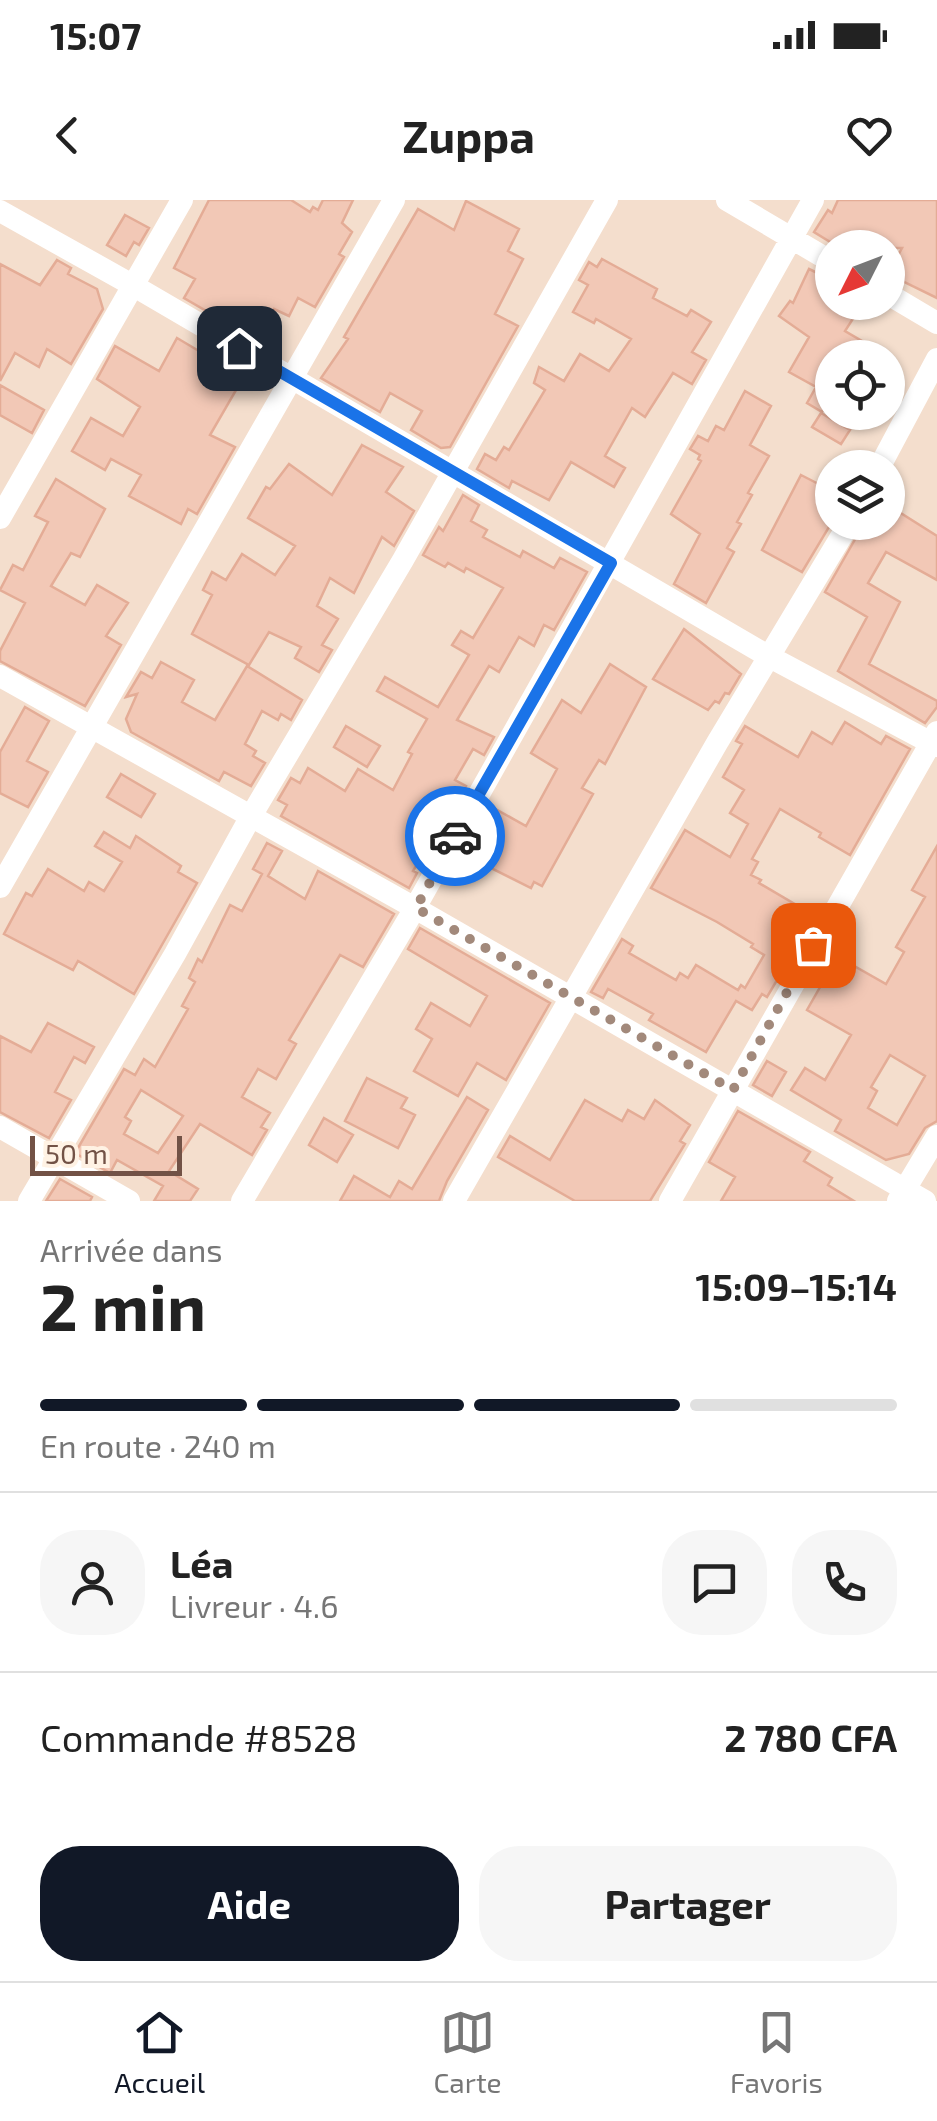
<!DOCTYPE html>
<html lang="fr">
<head>
<meta charset="utf-8">
<style>
	:root { --surface:#fff; --page:#f6f6f6; --text:#222; --muted:#767676; --line:#e0e0e0; --accent:#111827 }
	body { margin:0; font-family:"Exo 2",sans-serif; background:var(--page); color:var(--text); height:100vh; display:flex; flex-direction:column; font-size:38px; white-space:nowrap }
	* { box-sizing:border-box; margin:0 }
	p { font-size:32px; color:var(--muted) }
	.icon { flex:none; width:55px; height:55px; fill:none; stroke:currentColor; stroke-width:2; stroke-linecap:round; stroke-linejoin:round }
	.map { position:relative; height:1001px; overflow:hidden }
	.sheet { display:flex; flex-direction:column; background:var(--surface); flex:1 }
	.sheet>* { flex:none }
	.needle { width:65px; rotate:228deg }
	.buttons { position:absolute; left:815px; top:30px; display:grid; gap:20px }
	.buttons a { display:grid; place-items:center; width:90px; height:90px; border-radius:50%; background:var(--surface); box-shadow:0 2px 8px #0004; font-size:50px }
	.scale { position:absolute; left:30px; bottom:25px; width:152px; box-sizing:border-box; padding-left:10px; border:5px solid #725246; border-top:0; font-size:28px; line-height:35px; white-space:nowrap; color:#725246; -webkit-text-stroke:8px #fff2e4; paint-order:stroke }
	.pin { position:absolute; display:grid; place-items:center; width:85px; height:85px; color:#fff; margin:-42px; border-radius:20px; box-shadow:0 5px 15px #0006 }
	.courier { position:absolute; display:grid; place-items:center; width:100px; height:100px; margin:-50px; border:8px solid #1a73e8; border-radius:50%; background:#fff; color:#222; box-shadow:0 2px 12px #0007 }
	.headline em { font-style:normal; font-weight:700 }
	.headline div { display:flex; flex-direction:column-reverse }
	.headline { display:flex; align-items:center; justify-content:space-between; height:170px; padding:0 40px }
	h1 { font-size:65px; font-weight:700; line-height:75px }
	.bar { display:grid; grid-template-columns:repeat(4,1fr); gap:15px 10px; align-content:center; height:120px; padding:0 40px }
	.bar i { height:12px; border-radius:8px; background:var(--line) }
	.bar .current { background:var(--accent) }
	.bar p { grid-column:span 4 }
	.line { display:flex; align-items:center; gap:25px; padding:0 40px; border-top:2px solid var(--line) }
	.line div { flex:1 }
	.round { display:grid; place-items:center; flex:none; width:105px; height:105px; border-radius:40px; background:var(--page) }
	.cta { display:flex; gap:20px; margin-top:auto; padding:20px 40px }
	.cta a { flex:1; height:115px; border-radius:40px; background:var(--accent); color:#fff; font-size:40px; font-weight:700; line-height:115px; text-align:center }
	.cta a+a { background:var(--page); color:var(--text) }
	.status { display:flex; justify-content:space-between; align-items:center; height:70px; padding:0 50px; background:var(--surface); direction:ltr }
	.status svg { height:28px; fill:currentColor }
	header { display:flex; justify-content:space-between; align-items:center; height:130px; padding:0 40px; background:var(--surface); font-size:45px; font-weight:700 }
	.tabs { display:flex; justify-content:space-around; align-items:center; height:140px; border-top:2px solid var(--line); background:var(--surface); font-size:28px; color:var(--muted) }
	.tabs a { display:grid; justify-items:center; gap:5px }
	.tabs .current { color:var(--accent) }
	.map>svg:first-child { display:block }
</style>
</head>
<body>
<div class="status"><b>15:07</b><svg viewBox="0 0 49 12"><path d="M0 12V9h3v3zM5 12V6h3v6zM10 12V3h3v9zM15 12V0h3v12zM26 1h20v11H26zM47 4h2v5h-2z"/></svg></div>
<header><svg class="icon" aria-label="back" viewBox="0 0 24 24"><path d="M15 5l-7 7 7 7"/></svg>Zuppa<svg class="icon" aria-label="heart" viewBox="0 0 24 24"><path d="M12 20l-8-8c-3-5 5-10 8-4 3-6 11-1 8 4z"/></svg></header>
<div class="map">
<svg width="937" height="1001" viewBox="0 0 937 1001">
	<rect width="100%" height="100%" fill="#fceede"/>
	<path fill="#f4decd" fill-rule="evenodd" d="M 0,0 L 937,0 L 937,1001 L 0,1001 ZM 832,48 L 888,48 L 888,102 L 832,102 ZM 832,158 L 888,158 L 888,212 L 832,212 ZM 832,268 L 888,268 L 888,322 L 832,322 Z"/>
	<path fill="#f2c8b6" stroke="#e4ac96" stroke-width="2.5" fill-rule="evenodd" d="M 209,0 L 291,0 L 310,12 L 313,7 L 318,10 L 323,0 L 353,0 L 342,23 L 352,32 L 339,54 L 344,57 L 315,107 L 298,98 L 289,116 L 274,109 L 267,124 L 250,115 L 248,120 L 240,117 L 234,127 L 184,98 L 195,79 L 174,68 Z
		M 838,0 L 937,0 L 937,98 L 888,74 L 902,48 L 840,48 L 814,32 L 828,10 L 832,13 Z
		M 466,1 L 519,29 L 508,51 L 523,59 L 495,114 L 518,126 L 450,247 L 441,248 L 411,230 L 422,211 L 390,193 L 380,212 L 321,178 L 348,139 L 344,137 L 418,9 L 454,30 Z
		M 125,15 L 149,28 L 139,45 L 134,42 L 126,56 L 107,45 Z
		M 602,59 L 657,89 L 653,98 L 687,116 L 691,110 L 711,122 L 692,152 L 706,160 L 692,184 L 673,173 L 645,217 L 632,208 L 605,256 L 625,268 L 614,287 L 571,262 L 549,300 L 512,281 L 509,288 L 477,269 L 485,254 L 496,260 L 504,247 L 509,250 L 545,190 L 534,183 L 539,167 L 564,181 L 580,154 L 609,171 L 631,139 L 596,119 L 594,123 L 573,112 L 588,85 L 579,80 L 589,62 L 597,67 Z
		M 57,60 L 71,68 L 68,74 L 97,89 L 103,109 L 71,164 L 47,149 L 39,167 L 15,153 L 0,181 L 0,64 L 40,85 Z
		M 809,69 L 832,80 L 832,102 L 856,114 L 845,131 L 891,158 L 832,158 L 832,196 L 822,212 L 807,203 L 816,187 L 789,172 L 809,137 L 779,116 L 790,101 L 793,103 Z
		M 177,138 L 209,157 L 208,160 L 243,178 L 210,235 L 235,247 L 197,314 L 188,309 L 181,324 L 129,296 L 141,275 L 111,259 L 105,270 L 72,251 L 91,218 L 123,236 L 140,207 L 97,179 L 115,146 L 159,171 Z
		M 0,185 L 44,210 L 32,233 L 0,215 Z
		M 745,191 L 771,206 L 750,245 L 769,256 L 748,293 L 752,295 L 737,322 L 741,324 L 727,348 L 734,352 L 706,403 L 674,384 L 700,334 L 671,314 L 701,261 L 698,259 L 700,255 L 690,249 L 698,236 L 708,241 L 716,226 L 724,230 Z
		M 821,213 L 850,230 L 841,244 L 812,227 Z
		M 362,245 L 403,267 L 386,292 L 414,311 L 394,346 L 382,337 L 354,393 L 330,378 L 317,406 L 338,419 L 322,445 L 332,450 L 319,472 L 295,458 L 301,447 L 269,432 L 249,465 L 192,434 L 212,395 L 203,390 L 212,372 L 226,380 L 242,354 L 275,375 L 295,346 L 248,318 L 266,287 L 270,289 L 289,264 L 332,295 Z
		M 801,275 L 832,291 L 832,322 L 802,372 L 762,350 Z
		M 56,279 L 105,309 L 80,357 L 71,353 L 51,386 L 85,405 L 97,385 L 128,403 L 106,436 L 121,445 L 85,506 L 0,461 L 0,451 L 25,403 L 0,390 L 13,365 L 23,370 L 48,322 L 35,316 Z
		M 463,295 L 479,305 L 471,321 L 487,330 L 483,337 L 520,357 L 523,351 L 554,368 L 560,358 L 587,372 L 554,430 L 544,425 L 534,446 L 519,437 L 499,472 L 489,466 L 457,520 L 494,537 L 484,555 L 473,549 L 455,580 L 466,586 L 438,636 L 435,634 L 413,671 L 417,673 L 409,688 L 281,616 L 287,605 L 278,600 L 291,578 L 300,583 L 308,568 L 345,591 L 358,569 L 393,590 L 412,554 L 408,552 L 427,519 L 377,491 L 385,477 L 438,507 L 469,455 L 452,445 L 461,431 L 473,438 L 503,388 L 466,368 L 464,372 L 448,363 L 445,367 L 423,355 L 439,327 L 443,331 Z
		M 888,305 L 937,336 L 937,380 L 886,352 L 868,383 L 900,402 L 869,464 L 937,501 L 937,507 L 925,523 L 838,471 L 867,417 L 825,392 L 865,322 L 888,322 Z
		M 684,429 L 741,474 L 729,494 L 725,493 L 719,503 L 715,501 L 708,510 L 653,479 Z
		M 161,462 L 194,480 L 182,502 L 215,520 L 247,466 L 302,500 L 291,520 L 281,514 L 278,520 L 262,511 L 245,544 L 256,551 L 253,556 L 265,563 L 251,586 L 224,572 L 219,581 L 131,532 L 126,519 L 137,494 L 126,497 L 141,472 L 152,478 Z
		M 610,464 L 646,487 L 605,564 L 599,560 L 582,588 L 593,594 L 542,686 L 534,682 L 531,688 L 469,657 L 471,654 L 465,650 L 490,606 L 526,626 L 557,569 L 531,553 L 562,500 L 581,513 Z
		M 25,507 L 49,521 L 27,561 L 48,572 L 28,607 L 0,593 L 0,552 Z
		M 845,522 L 881,544 L 886,536 L 910,549 L 850,655 L 819,637 L 821,633 L 780,609 L 752,659 L 758,662 L 751,675 L 761,680 L 759,683 L 815,716 L 767,797 L 762,794 L 752,810 L 736,801 L 706,852 L 649,820 L 653,814 L 608,789 L 603,798 L 591,792 L 622,739 L 633,746 L 629,753 L 676,780 L 680,773 L 688,778 L 696,765 L 738,790 L 741,785 L 745,788 L 764,755 L 751,747 L 753,744 L 717,722 L 651,688 L 685,630 L 730,657 L 748,624 L 730,613 L 744,590 L 723,577 L 742,544 L 736,541 L 745,526 L 798,557 L 812,532 L 832,544 Z
		M 346,526 L 380,546 L 367,567 L 334,547 Z
		M 121,574 L 155,594 L 141,617 L 107,597 Z
		M 104,632 L 130,648 L 136,636 L 181,666 L 178,672 L 197,683 L 134,794 L 78,761 L 73,770 L 4,734 L 26,693 L 32,696 L 48,669 L 84,691 L 89,682 L 104,691 L 122,662 L 95,646 Z
		M 267,643 L 282,651 L 268,676 L 305,699 L 318,671 L 394,714 L 363,767 L 340,755 L 289,840 L 296,844 L 276,879 L 258,869 L 242,897 L 270,913 L 261,927 L 267,930 L 252,955 L 200,924 L 169,971 L 198,989 L 190,1001 L 154,1001 L 163,986 L 117,960 L 110,973 L 75,953 L 124,869 L 135,875 L 144,859 L 155,867 L 188,809 L 182,806 L 195,782 L 189,778 L 198,759 L 202,762 L 230,705 L 242,711 L 262,674 L 253,669 ZM 141,890 L 183,916 L 158,953 L 124,934 L 131,921 L 125,917 Z
		M 937,646 L 937,921 L 925,928 L 909,954 L 886,960 L 835,931 L 841,920 L 791,890 L 805,868 L 825,880 L 851,835 L 807,810 L 823,782 L 826,783 L 840,758 L 886,784 L 904,752 L 896,747 L 925,697 L 912,690 ZM 890,855 L 925,876 L 897,925 L 868,908 L 877,891 L 871,887 Z
		M 420,728 L 550,803 L 506,880 L 477,863 L 458,896 L 414,871 L 432,839 L 416,829 L 431,803 L 470,826 L 487,796 L 408,749 Z
		M 48,823 L 94,847 L 85,863 L 74,857 L 55,892 L 71,900 L 49,938 L 0,912 L 0,836 L 31,852 Z
		M 767,861 L 786,872 L 772,896 L 753,885 Z
		M 367,878 L 407,898 L 401,908 L 415,915 L 398,948 L 345,921 Z
		M 467,897 L 488,910 L 447,981 L 439,1001 L 340,1001 L 354,976 L 390,997 L 399,981 L 412,989 Z
		M 585,900 L 622,921 L 628,910 L 644,919 L 655,900 L 690,925 L 680,941 L 685,944 L 650,1001 L 575,1001 L 498,957 L 510,936 L 550,960 Z
		M 738,911 L 810,952 L 804,961 L 832,978 L 828,985 L 854,1001 L 721,1001 L 735,977 L 709,962 Z
		M 324,918 L 353,935 L 337,962 L 309,945 Z
		M 60,979 L 92,997 L 90,1001 L 46,1001 Z"/>
	<g fill="none" stroke-linecap="round" stroke-linejoin="round">
		<path stroke="#fff" stroke-width="22" d="M 727,0 L 832,62
			M 0,11 L 134,86 L 768,456 L 937,546
			M 888,94 L 937,123
			M 879,268 L 937,159
			M 0,318 L 182,0
			M 0,476 L 415,708 L 925,1001
			M 0,687 L 394,0
			M 0,927 L 129,1001
			M 29,1001 L 175,754 L 251,616 L 403,360 L 607,0
			M 242,1001 L 415,708 L 813,0
			M 454,1001 L 717,543 L 850,322
			M 670,1001 L 937,532
			M 898,1001 L 937,936"/>
	</g>
	<g fill="none" stroke-linecap="round" stroke-linejoin="round">
		<path stroke="#a2897b" stroke-width="10" stroke-dasharray="0 18" d="M 455,636 L 416,708 L 733,890 L 813,745"/>
		<path stroke="#1a73e8" stroke-width="12" d="M 239,148 L 611,363 L 455,636"/>
	</g>
</svg>
<div class="buttons">
<a><svg class="needle" viewBox="-14 -14 28 28"><path d="M0-13l5 13h-10z" fill="#e53935"/><path d="M0 13l5-13h-10z" fill="#767676"/></svg></a>
<a><svg class="icon" aria-label="locate" viewBox="0 0 24 24"><circle cx="12" cy="12" r="6"/><path d="M12 2v4M12 18v4M2 12h4M18 12h4"/></svg></a>
<a><svg class="icon" aria-label="layers" viewBox="0 0 24 24"><path d="M12 4l9 5-9 5-9-5zM3 14l9 5 9-5"/></svg></a>
</div>
<div class="scale">50 m</div>
<div class="pin" style="left:813px;top:745px;background:#ea580c"><svg class="icon" aria-label="bag" viewBox="0 0 24 24"><path d="M5 8h14l-1 12H6zM9 8a3 3 0 0 1 6 0"/></svg></div>
<div class="pin" style="left:239px;top:148px;background:#1f2937"><svg class="icon" aria-label="home" viewBox="0 0 24 24"><path d="M3 11l9-7 9 7M6 9v11h12V9"/></svg></div>
<div class="courier" style="left:455px;top:636px"><svg class="icon" aria-label="car" viewBox="0 0 24 24"><path d="M5 17H2v-5l4-1 3-4h7l3 4 3 1v5h-3M9 17h6M6 11h13"/><circle cx="7" cy="17" r="2"/><circle cx="17" cy="17" r="2"/></svg></div>
</div>
<section class="sheet">
<div class="headline"><div><h1>2 min</h1><p>Arrivée dans</p></div><em>15:09–15:14</em></div>
<div class="bar"><i class="current"></i><i class="current"></i><i class="current"></i><i></i><p>En route · 240 m</p></div>
<div class="line" style="height:180px"><a class="round"><svg class="icon" aria-label="person" viewBox="0 0 24 24"><circle cx="12" cy="8" r="4"/><path d="M4 21q1-7 8-7t8 7"/></svg></a><div><b>Léa</b><p>Livreur · 4.6</p></div><a class="round"><svg class="icon" aria-label="chat" viewBox="0 0 24 24"><path d="M4 5h16v11H9l-5 4z"/></svg></a><a class="round"><svg class="icon" aria-label="phone" viewBox="0 0 24 24"><path d="M5 4h4l2 5-3 2q2 4 5 5l2-3 5 2v4C11 20 4 13 5 4z"/></svg></a></div>
<div class="line" style="height:130px"><div>Commande #8528</div><b>2 780 CFA</b></div>
<div class="cta"><a>Aide</a><a>Partager</a></div>
</section>
<nav class="tabs">
<a class="current"><svg class="icon" aria-label="home" viewBox="0 0 24 24"><path d="M3 11l9-7 9 7M6 9v11h12V9"/></svg>Accueil</a>
<a><svg class="icon" aria-label="map" viewBox="0 0 24 24"><path d="M3 6l6-2 6 2 6-2v14l-6 2-6-2-6 2zM9 4v14M15 6v14"/></svg>Carte</a>
<a><svg class="icon" aria-label="saved" viewBox="0 0 24 24"><path d="M7 4h10v16l-5-4-5 4z"/></svg>Favoris</a>
</nav>
</body>
</html>
